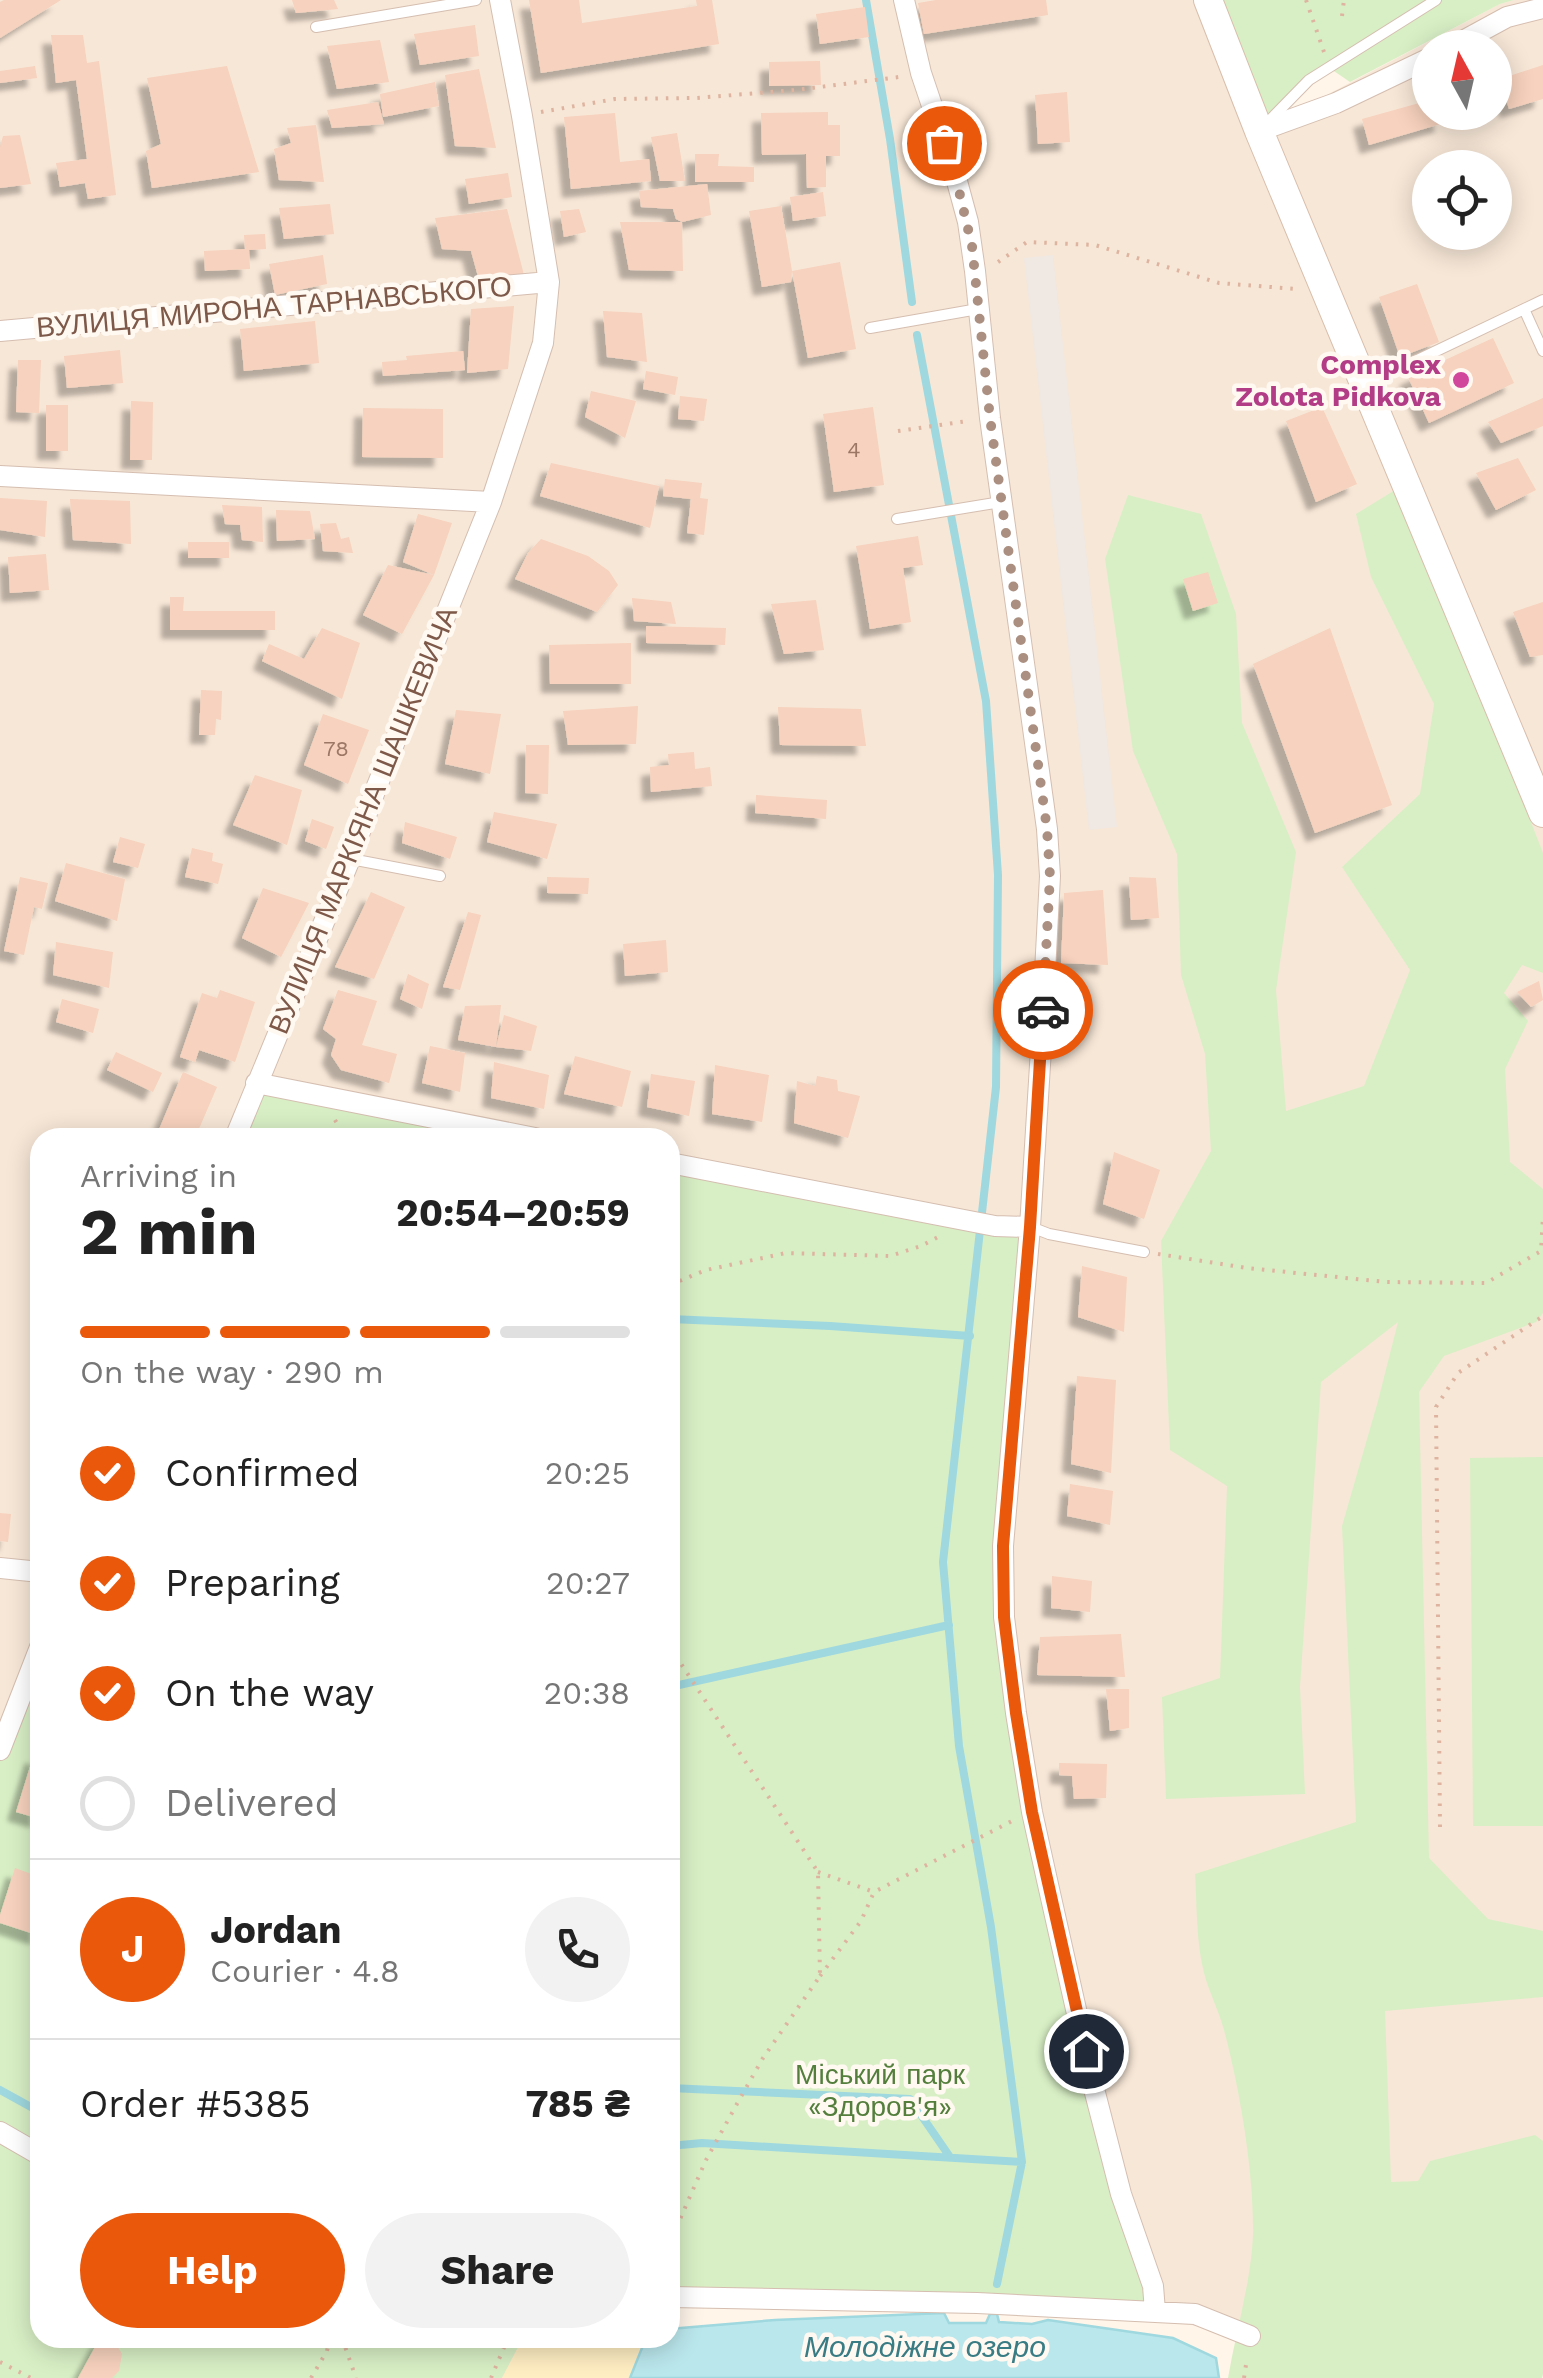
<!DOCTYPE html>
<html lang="en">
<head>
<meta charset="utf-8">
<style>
	:root { --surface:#fff; --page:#f2f2f2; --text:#222; --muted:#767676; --line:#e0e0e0; --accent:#ea580c }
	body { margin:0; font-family:"Work Sans",sans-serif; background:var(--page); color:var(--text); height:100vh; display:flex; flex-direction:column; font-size:38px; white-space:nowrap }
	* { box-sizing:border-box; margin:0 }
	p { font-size:32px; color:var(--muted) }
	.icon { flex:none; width:55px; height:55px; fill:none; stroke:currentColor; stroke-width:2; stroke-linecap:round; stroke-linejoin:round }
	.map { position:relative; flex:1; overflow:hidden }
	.details { position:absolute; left:30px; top:1128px; width:650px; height:1220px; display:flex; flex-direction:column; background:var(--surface); border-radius:30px; box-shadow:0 5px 25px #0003 }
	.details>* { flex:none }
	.needle { width:65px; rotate:352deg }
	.buttons { position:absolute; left:1412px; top:30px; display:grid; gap:20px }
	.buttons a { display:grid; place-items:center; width:100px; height:100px; border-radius:50%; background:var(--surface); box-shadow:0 5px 25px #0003; font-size:50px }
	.pin { position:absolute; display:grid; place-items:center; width:85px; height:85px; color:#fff; margin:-42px; border:5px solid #fff; border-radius:50%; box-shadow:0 2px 10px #0007 }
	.courier { position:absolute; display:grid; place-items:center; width:100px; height:100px; margin:-50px; border:8px solid #ea580c; border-radius:50%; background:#fff; color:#222; box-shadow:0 2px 12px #0007 }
	.head em { font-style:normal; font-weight:700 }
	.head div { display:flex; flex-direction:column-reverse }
	.head { display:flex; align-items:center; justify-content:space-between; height:170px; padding:0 50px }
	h1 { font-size:65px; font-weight:700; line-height:75px }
	.bar { display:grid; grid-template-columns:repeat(4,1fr); gap:15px 10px; align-content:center; height:120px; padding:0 50px }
	.bar i { height:12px; border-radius:8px; background:var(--line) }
	.bar .active { background:var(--accent) }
	.bar p { grid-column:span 4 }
	.line { display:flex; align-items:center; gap:25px; padding:0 50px; border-top:2px solid var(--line) }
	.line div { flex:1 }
	.round { display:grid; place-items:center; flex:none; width:105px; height:105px; border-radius:52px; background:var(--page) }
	ol { padding:0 50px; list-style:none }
	li { display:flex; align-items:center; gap:30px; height:110px }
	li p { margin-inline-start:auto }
	li .icon { padding:10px; border-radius:50%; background:var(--accent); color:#fff; stroke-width:4 }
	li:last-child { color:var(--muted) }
	li i { width:55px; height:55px; border:5px solid var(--line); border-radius:50% }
	.primary-button { display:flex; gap:20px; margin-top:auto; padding:20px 50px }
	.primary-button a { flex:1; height:115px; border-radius:60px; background:var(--accent); color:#fff; font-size:40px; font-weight:700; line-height:115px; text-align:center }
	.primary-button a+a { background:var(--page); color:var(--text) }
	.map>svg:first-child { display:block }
</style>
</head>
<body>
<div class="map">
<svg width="1543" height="2378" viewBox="0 0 1543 2378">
	<defs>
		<filter id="shadow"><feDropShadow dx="-9" dy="9" stdDeviation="2.5" flood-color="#0004"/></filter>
	</defs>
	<rect width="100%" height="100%" fill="#fff5e9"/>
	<path fill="#f7e7d7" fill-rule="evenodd" d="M 0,0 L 1208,0 L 1260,130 L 1500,4 L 1514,0 L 1543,0 L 1543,2238 L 1233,2330 L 1003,2303 L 670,2297 L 670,1138 L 40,1138 L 40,2338 L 627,2338 L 609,2378 L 0,2378 ZM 1430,48 L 1495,48 L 1495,112 L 1430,112 ZM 1430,168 L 1495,168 L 1495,232 L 1430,232 Z"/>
	<path fill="#f0e8e2" d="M 1053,255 L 1117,827 L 1089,830 L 1024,258 Z"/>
	<path fill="#d8efc5" d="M 1208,0 L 1514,0 L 1500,4 L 1350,82 L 1328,67 L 1259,131 Z
		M 1400,487 L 1543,853 L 1543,973 L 1522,965 L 1504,993 L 1528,1021 L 1505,1069 L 1510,1162 L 1543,1189 L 1543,1313 L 1536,1322 L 1444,1356 L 1419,1392 L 1429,1858 L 1488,1919 L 1543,1931 L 1543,1997 L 1385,2011 L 1391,2182 L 1418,2181 L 1430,2161 L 1535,2135 L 1543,2141 L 1543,2374 L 1542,2378 L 1228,2378 C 1236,2331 1251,2282 1253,2235 C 1254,2173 1240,2090 1224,2030 C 1219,2011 1209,1992 1204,1973 C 1196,1941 1197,1906 1195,1874 L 1356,1822 L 1342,1526 L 1378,1401 L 1398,1322 L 1321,1382 L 1300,1687 L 1305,1794 L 1166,1799 L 1162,1697 L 1220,1678 L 1227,1486 L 1170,1450 L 1161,1241 L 1211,1151 L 1205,1054 L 1181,975 L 1177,854 L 1133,751 L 1105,559 L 1128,495 L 1201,514 L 1236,614 L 1242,723 L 1296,852 L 1276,990 L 1286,1111 L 1364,1086 L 1410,970 L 1342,867 L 1420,794 L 1434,704 L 1371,577 L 1356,514 Z
		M 256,1083 L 546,1137 L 235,1138 Z
		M 670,1160 L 1030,1227 L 1003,1545 L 1016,1713 L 1155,2311 L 670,2298 Z
		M 1543,1457 L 1543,1826 L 1473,1826 L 1470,1458 Z
		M 40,1647 L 40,2338 L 523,2338 L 502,2378 L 0,2378 L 0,1750 Z"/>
	<path fill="#ffeec3" d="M 523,2338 L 646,2338 L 630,2378 L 502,2378 Z"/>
	<path fill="#bae7ec" stroke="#9fd8df" stroke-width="2.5" d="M 944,2313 L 949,2323 L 986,2323 L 990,2314 L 997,2314 L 999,2322 L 1032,2324 L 1048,2320 L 1173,2338 L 1216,2358 L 1219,2378 L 630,2378 L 646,2338 L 670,2338 L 670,2329 L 775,2320 Z"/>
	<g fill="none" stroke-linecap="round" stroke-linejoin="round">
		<path stroke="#9fd8df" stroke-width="8" d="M 866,0 L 890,139 L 912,302
			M 917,335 L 986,701 L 998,875 L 996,1087 L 943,1562 L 959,1746 L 991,1927 L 1022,2162 L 997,2284
			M 670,1319 L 830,1326 L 970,1336
			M 670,1687 L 949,1625
			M 670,2088 L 910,2099 L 950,2157
			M 0,2090 L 40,2112
			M 670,2146 L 702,2143 L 1022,2162"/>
	</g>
	<path fill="#f7d2be" filter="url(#shadow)" d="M 4,0 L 61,0 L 0,38 L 0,2 Z
		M 292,0 L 334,0 L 338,9 L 296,13 Z
		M 529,0 L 579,0 L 582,23 L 697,6 L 696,0 L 712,0 L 719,44 L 541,73 Z
		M 936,0 L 1046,0 L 1048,15 L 924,34 L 918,3 Z
		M 865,7 L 869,37 L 820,44 L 816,14 Z
		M 475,25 L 479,56 L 420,65 L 414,34 Z
		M 51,35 L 83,35 L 87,63 L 99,61 L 116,195 L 88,199 L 85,183 L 60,187 L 56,163 L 87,159 L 76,80 L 56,83 Z
		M 380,40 L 389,82 L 337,89 L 327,46 Z
		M 820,61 L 821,85 L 769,86 L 769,62 Z
		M 1543,65 L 1543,99 L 1509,109 L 1500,79 Z
		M 35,66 L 37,78 L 0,83 L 0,71 Z
		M 227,66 L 259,172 L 152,188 L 146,151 L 161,144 L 147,78 Z
		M 479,69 L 496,148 L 455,146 L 445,75 Z
		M 435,82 L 439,106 L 383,117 L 380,94 Z
		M 1067,92 L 1070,142 L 1038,144 L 1035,95 Z
		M 1430,100 L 1430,112 L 1441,112 L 1444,123 L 1369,145 L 1362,119 Z
		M 378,102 L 384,124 L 332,128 L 327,110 Z
		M 828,112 L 828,125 L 840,125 L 840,156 L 826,156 L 826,187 L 807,188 L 806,154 L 762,155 L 761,113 Z
		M 615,113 L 620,162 L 649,159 L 651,181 L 571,189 L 564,117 Z
		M 316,125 L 324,182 L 279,180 L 274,149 L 291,143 L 287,128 Z
		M 677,133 L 685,181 L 660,181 L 651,137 Z
		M 20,135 L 31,184 L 0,188 L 0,147 L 3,136 Z
		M 695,154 L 719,154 L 718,166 L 754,167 L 754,182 L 695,182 Z
		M 508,173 L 512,197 L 469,204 L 465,179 Z
		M 707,184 L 711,215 L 682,222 L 676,219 L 673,209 L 641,207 L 639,191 Z
		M 823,192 L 826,216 L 793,221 L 790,197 Z
		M 330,204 L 334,234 L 284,239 L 279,208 Z
		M 781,206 L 792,271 L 840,262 L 856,349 L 808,358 L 792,271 L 791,282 L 762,287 L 749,211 Z
		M 507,209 L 524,275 L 479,280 L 471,251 L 442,249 L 435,218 Z
		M 579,209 L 586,232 L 564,237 L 560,211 Z
		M 620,222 L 682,222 L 683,271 L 629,270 Z
		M 265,234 L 266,249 L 249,250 L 250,269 L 205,271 L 204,251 L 245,249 L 244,235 Z
		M 323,255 L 327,284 L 275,295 L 269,264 Z
		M 1417,284 L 1439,342 L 1400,357 L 1379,297 Z
		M 514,306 L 508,369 L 467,373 L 471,309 Z
		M 603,311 L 642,313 L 647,362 L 607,357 Z
		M 315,321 L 319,363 L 244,371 L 240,329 Z
		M 1493,338 L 1514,383 L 1429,423 L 1408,377 Z
		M 120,350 L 123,383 L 67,388 L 64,356 Z
		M 463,351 L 465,370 L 383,376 L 382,362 L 407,360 L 406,356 Z
		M 18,360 L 41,360 L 39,413 L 16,412 Z
		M 646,371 L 678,377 L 675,395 L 643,389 Z
		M 591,391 L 636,401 L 625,438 L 585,417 Z
		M 680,396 L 707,399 L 704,421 L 678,419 Z
		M 1543,398 L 1543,426 L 1501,443 L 1488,422 Z
		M 131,401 L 153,402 L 152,460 L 130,460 Z
		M 46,405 L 68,405 L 68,451 L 46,451 Z
		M 873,407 L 884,485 L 834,492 L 823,414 Z
		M 1322,407 L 1357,484 L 1316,502 L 1286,421 Z
		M 363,408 L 443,409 L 443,458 L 362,457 Z
		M 1518,458 L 1536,490 L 1496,510 L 1476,473 Z
		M 551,463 L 659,486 L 650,528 L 540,496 Z
		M 665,479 L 702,483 L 700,498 L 708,499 L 704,535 L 687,533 L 691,499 L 663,496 Z
		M 0,498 L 47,501 L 45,537 L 0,530 Z
		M 70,499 L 130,501 L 131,544 L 73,540 Z
		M 222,505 L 262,507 L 263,542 L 242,540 L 240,525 L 225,524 Z
		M 276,510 L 310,511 L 315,539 L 277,541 Z
		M 418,514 L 452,523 L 434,575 L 403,562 Z
		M 336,523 L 341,539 L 349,537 L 353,553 L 323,551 L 320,524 Z
		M 918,536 L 923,565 L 903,568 L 911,622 L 870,629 L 856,546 Z
		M 541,539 L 588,556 L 609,571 L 618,585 L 597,612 L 515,579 L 528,553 Z
		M 188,542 L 229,542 L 229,558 L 188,558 Z
		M 46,554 L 49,590 L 10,593 L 8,557 Z
		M 388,565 L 434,575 L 402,634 L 363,615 Z
		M 1208,572 L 1218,603 L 1193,611 L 1183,579 Z
		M 170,597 L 184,597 L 183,611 L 275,611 L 275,630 L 170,630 Z
		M 632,598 L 671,602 L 676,624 L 634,621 Z
		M 816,600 L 824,650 L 784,654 L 771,604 Z
		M 1543,602 L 1543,655 L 1530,657 L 1513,612 Z
		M 646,626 L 726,628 L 725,645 L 646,643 Z
		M 322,628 L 360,643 L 342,699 L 262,661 L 269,644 L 304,659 Z
		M 1330,628 L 1392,805 L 1315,833 L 1253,664 Z
		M 631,643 L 631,684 L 550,684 L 549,645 Z
		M 201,690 L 222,691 L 221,720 L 216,719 L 215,735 L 199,735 Z
		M 638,706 L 636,744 L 568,745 L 563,711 Z
		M 778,707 L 861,709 L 866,746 L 780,745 Z
		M 456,710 L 501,714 L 490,774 L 445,764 Z
		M 323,714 L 369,730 L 348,784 L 304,765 Z
		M 526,745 L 549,745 L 548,794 L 525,793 Z
		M 694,752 L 695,769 L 710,767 L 712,786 L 651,792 L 650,767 L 669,765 L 668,754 Z
		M 255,775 L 302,790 L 287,845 L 233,825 Z
		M 756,795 L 827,800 L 826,819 L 755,813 Z
		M 494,812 L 557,824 L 547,859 L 487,842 Z
		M 312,819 L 334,827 L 326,849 L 305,841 Z
		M 405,822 L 457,837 L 450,859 L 402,843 Z
		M 120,837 L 145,844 L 138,868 L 113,862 Z
		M 192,848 L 213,853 L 212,861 L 223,864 L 218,884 L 185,877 Z
		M 66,863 L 125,879 L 117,921 L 55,901 Z
		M 20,877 L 48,883 L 42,909 L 34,907 L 24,955 L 4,951 Z
		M 547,877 L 589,878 L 588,894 L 547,893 Z
		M 1129,877 L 1156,878 L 1159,918 L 1131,920 Z
		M 263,888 L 309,903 L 281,957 L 242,938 Z
		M 1103,890 L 1108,965 L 1061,963 L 1064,893 Z
		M 371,892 L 405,907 L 374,979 L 335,967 Z
		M 468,912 L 481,915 L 460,990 L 443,987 Z
		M 666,940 L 668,972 L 625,976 L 623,944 Z
		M 56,942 L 113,952 L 109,988 L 53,975 Z
		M 408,974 L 429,984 L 422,1009 L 400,999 Z
		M 1539,981 L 1543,1000 L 1531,1007 L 1517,992 Z
		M 220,990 L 255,1002 L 235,1062 L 199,1050 L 195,1062 L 180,1057 L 202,993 L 217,998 Z
		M 338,990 L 377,1001 L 362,1045 L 397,1054 L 389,1083 L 341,1070 L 331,1055 L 336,1039 L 323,1029 Z
		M 62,999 L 99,1009 L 93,1033 L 56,1022 Z
		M 501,1005 L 496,1047 L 458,1040 L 465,1006 Z
		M 504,1015 L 537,1026 L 531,1051 L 496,1047 Z
		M 430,1046 L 465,1053 L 460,1092 L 422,1083 Z
		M 116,1052 L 162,1073 L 153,1092 L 107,1070 Z
		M 575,1056 L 631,1071 L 622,1107 L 564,1094 Z
		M 494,1062 L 549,1075 L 544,1109 L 491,1098 Z
		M 715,1065 L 769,1075 L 762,1122 L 712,1114 Z
		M 183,1072 L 217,1087 L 195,1138 L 169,1138 L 158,1132 Z
		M 651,1074 L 695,1081 L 689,1116 L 647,1107 Z
		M 817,1076 L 837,1080 L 838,1091 L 860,1096 L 848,1138 L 794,1123 L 797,1081 L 815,1086 Z
		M 1114,1152 L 1160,1170 L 1144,1219 L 1103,1204 Z
		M 1082,1266 L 1127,1277 L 1124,1332 L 1078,1317 Z
		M 1077,1376 L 1116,1380 L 1111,1473 L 1071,1464 Z
		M 1070,1484 L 1113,1491 L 1110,1525 L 1067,1516 Z
		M 0,1513 L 11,1514 L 8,1542 L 0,1541 Z
		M 1052,1576 L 1092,1581 L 1090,1612 L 1051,1608 Z
		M 1121,1634 L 1125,1677 L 1037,1675 L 1040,1637 Z
		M 1106,1689 L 1129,1689 L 1129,1728 L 1110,1731 Z
		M 34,1754 L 40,1756 L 40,1819 L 16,1812 Z
		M 1059,1763 L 1107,1764 L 1106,1798 L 1074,1799 L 1072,1776 L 1059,1775 Z
		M 15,1868 L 40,1877 L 40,1936 L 0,1923 L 0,1915 Z
		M 100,2338 L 106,2338 L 116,2344 L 122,2354 L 119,2371 L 112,2378 L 78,2378 Z"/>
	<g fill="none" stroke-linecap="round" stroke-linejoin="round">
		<defs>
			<path id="lane" d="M 316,27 L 476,0
				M 1267,123 L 1309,80 L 1436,0
				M 1524,309 L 1543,351
				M 870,328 L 978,309
				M 1367,384 L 1543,300
				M 897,519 L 1001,502
				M 351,859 L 440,876
				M 1031,1227 L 1049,1234 L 1144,1252"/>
			<path id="street" d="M 904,0 L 921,73 L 955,174 L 968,222 L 975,271 L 990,418 L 1047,829 L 1050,876 L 1041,1049 L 1030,1227 L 1003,1546 L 1004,1617 L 1016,1713 L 1032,1812 L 1047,1880 L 1093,2085 L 1121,2194 L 1153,2286 L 1155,2311
				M 1450,48 L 1507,17 L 1543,8
				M 1259,131 L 1336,103 L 1430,58
				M 0,331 L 549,282
				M 0,476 L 491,502
				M 256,1083 L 535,1138
				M 235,1138 L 350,859 L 375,791 L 491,502 L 543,343 L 549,282 L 522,116 L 500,0
				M 670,1163 L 995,1226 L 1030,1227
				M 0,1568 L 40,1572
				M 0,1750 L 40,1647
				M 0,2132 L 40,2155
				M 670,2297 L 977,2303 L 1195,2314 L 1250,2336"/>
			<path id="secondary" d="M 1208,0 L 1259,131 L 1543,813"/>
		</defs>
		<use href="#lane" stroke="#d5beb0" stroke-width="12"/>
		<use href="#street" stroke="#d5beb0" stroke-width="22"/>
		<use href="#secondary" stroke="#d9beac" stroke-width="30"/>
		<path stroke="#deb4a0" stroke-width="4" stroke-dasharray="2.5 8" stroke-linecap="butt" d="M 1306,0 L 1324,52
			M 1342,16 L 1344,0
			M 541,112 L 615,99 L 696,98 L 796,90 L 899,77
			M 998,262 L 1027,242 L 1095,245 L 1219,283 L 1296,289
			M 898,431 L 968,421
			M 335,1120 L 346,1138
			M 1158,1254 L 1247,1268 L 1386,1282 L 1486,1283 L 1541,1251 L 1543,1216
			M 670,1285 L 706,1270 L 786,1253 L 890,1256 L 921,1246 L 938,1237
			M 670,1647 L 818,1872 L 820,1976 L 763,2058 L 738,2102 L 706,2160 L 670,2242
			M 1440,1827 L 1436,1407 L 1458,1373 L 1543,1316
			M 818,1872 L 874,1892
			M 820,1976 L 861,1921 L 874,1892 L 1012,1821
			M 342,2338 L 356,2378
			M 0,2362 L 31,2378
			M 311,2378 L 327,2351 L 330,2338
			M 491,2378 L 508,2338
			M 1244,2378 L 1247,2358"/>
		<use href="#lane" stroke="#fff" stroke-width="10"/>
		<use href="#street" stroke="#fff" stroke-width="20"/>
		<use href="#secondary" stroke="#fff" stroke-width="28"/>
	</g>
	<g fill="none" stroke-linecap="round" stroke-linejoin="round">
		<path stroke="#ab9081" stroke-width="10" stroke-dasharray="0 18" d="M 944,143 L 955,174 L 972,246 L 990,418 L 1047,829 L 1050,876 L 1043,1010"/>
		<path stroke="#ea580c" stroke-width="12" d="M 1043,1010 L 1030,1227 L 1003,1546 L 1004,1617 L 1016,1713 L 1032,1812 L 1086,2051"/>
	</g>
	<circle fill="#d1479c" stroke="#fff9f2" stroke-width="4" cx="1461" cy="380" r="10"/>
	<g text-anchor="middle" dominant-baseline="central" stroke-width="9" stroke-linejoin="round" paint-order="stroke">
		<g font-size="22" fill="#9c7766">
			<text x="854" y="449">4</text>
			<text x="336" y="748">78</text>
		</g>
		<g font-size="28" fill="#7e5949" stroke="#fff9f2">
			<text transform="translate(274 307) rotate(-5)">ВУЛИЦЯ МИРОНА ТАРНАВСЬКОГО</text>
			<text transform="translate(363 820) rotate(-68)">ВУЛИЦЯ МАРКІЯНА ШАШКЕВИЧА</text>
		</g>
		<g font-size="28" font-weight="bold" fill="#b23c85" stroke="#fff9f2" text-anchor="end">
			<text x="1441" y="364">Complex<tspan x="1441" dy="32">Zolota Pidkova</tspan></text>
		</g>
		<g font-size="28" fill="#537e3c" stroke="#fff9f2">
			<text x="880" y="2074">Міський парк<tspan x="880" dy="32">«Здоров'я»</tspan></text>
		</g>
		<g font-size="30" font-style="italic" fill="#3a7c84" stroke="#fff9f2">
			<text x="925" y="2346">Молодіжне озеро</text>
		</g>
	</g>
</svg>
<div class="buttons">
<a><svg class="needle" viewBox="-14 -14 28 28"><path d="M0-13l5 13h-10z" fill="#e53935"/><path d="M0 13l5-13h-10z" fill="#767676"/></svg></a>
<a><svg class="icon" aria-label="locate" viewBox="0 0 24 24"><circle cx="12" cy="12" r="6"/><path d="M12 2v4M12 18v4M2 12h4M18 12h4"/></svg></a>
</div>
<div class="pin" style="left:944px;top:143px;background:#ea580c"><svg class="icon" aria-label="bag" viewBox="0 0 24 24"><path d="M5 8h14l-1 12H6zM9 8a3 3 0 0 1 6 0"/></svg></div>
<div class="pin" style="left:1086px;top:2051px;background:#1f2937"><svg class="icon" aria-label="home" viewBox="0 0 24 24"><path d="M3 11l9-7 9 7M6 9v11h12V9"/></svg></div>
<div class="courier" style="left:1043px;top:1010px"><svg class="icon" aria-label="car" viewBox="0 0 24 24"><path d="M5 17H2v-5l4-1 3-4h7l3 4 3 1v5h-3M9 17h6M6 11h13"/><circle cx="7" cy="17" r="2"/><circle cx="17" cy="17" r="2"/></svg></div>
<section class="details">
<div class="head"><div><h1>2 min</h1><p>Arriving in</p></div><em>20:54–20:59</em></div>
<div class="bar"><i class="active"></i><i class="active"></i><i class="active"></i><i></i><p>On the way · 290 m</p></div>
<ol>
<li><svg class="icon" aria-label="check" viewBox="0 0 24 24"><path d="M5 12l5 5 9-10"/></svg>Confirmed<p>20:25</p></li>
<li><svg class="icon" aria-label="check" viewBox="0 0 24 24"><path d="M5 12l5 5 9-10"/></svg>Preparing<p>20:27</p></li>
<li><svg class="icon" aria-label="check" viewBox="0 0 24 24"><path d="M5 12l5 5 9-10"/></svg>On the way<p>20:38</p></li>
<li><i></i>Delivered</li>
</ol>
<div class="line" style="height:180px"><b class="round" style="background:var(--accent);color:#fff">J</b><div><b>Jordan</b><p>Courier · 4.8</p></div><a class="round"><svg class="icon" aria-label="phone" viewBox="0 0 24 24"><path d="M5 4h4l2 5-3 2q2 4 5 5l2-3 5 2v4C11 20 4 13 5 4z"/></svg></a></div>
<div class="line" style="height:130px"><div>Order #5385</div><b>785 ₴</b></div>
<div class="primary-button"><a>Help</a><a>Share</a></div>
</section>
</div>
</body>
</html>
